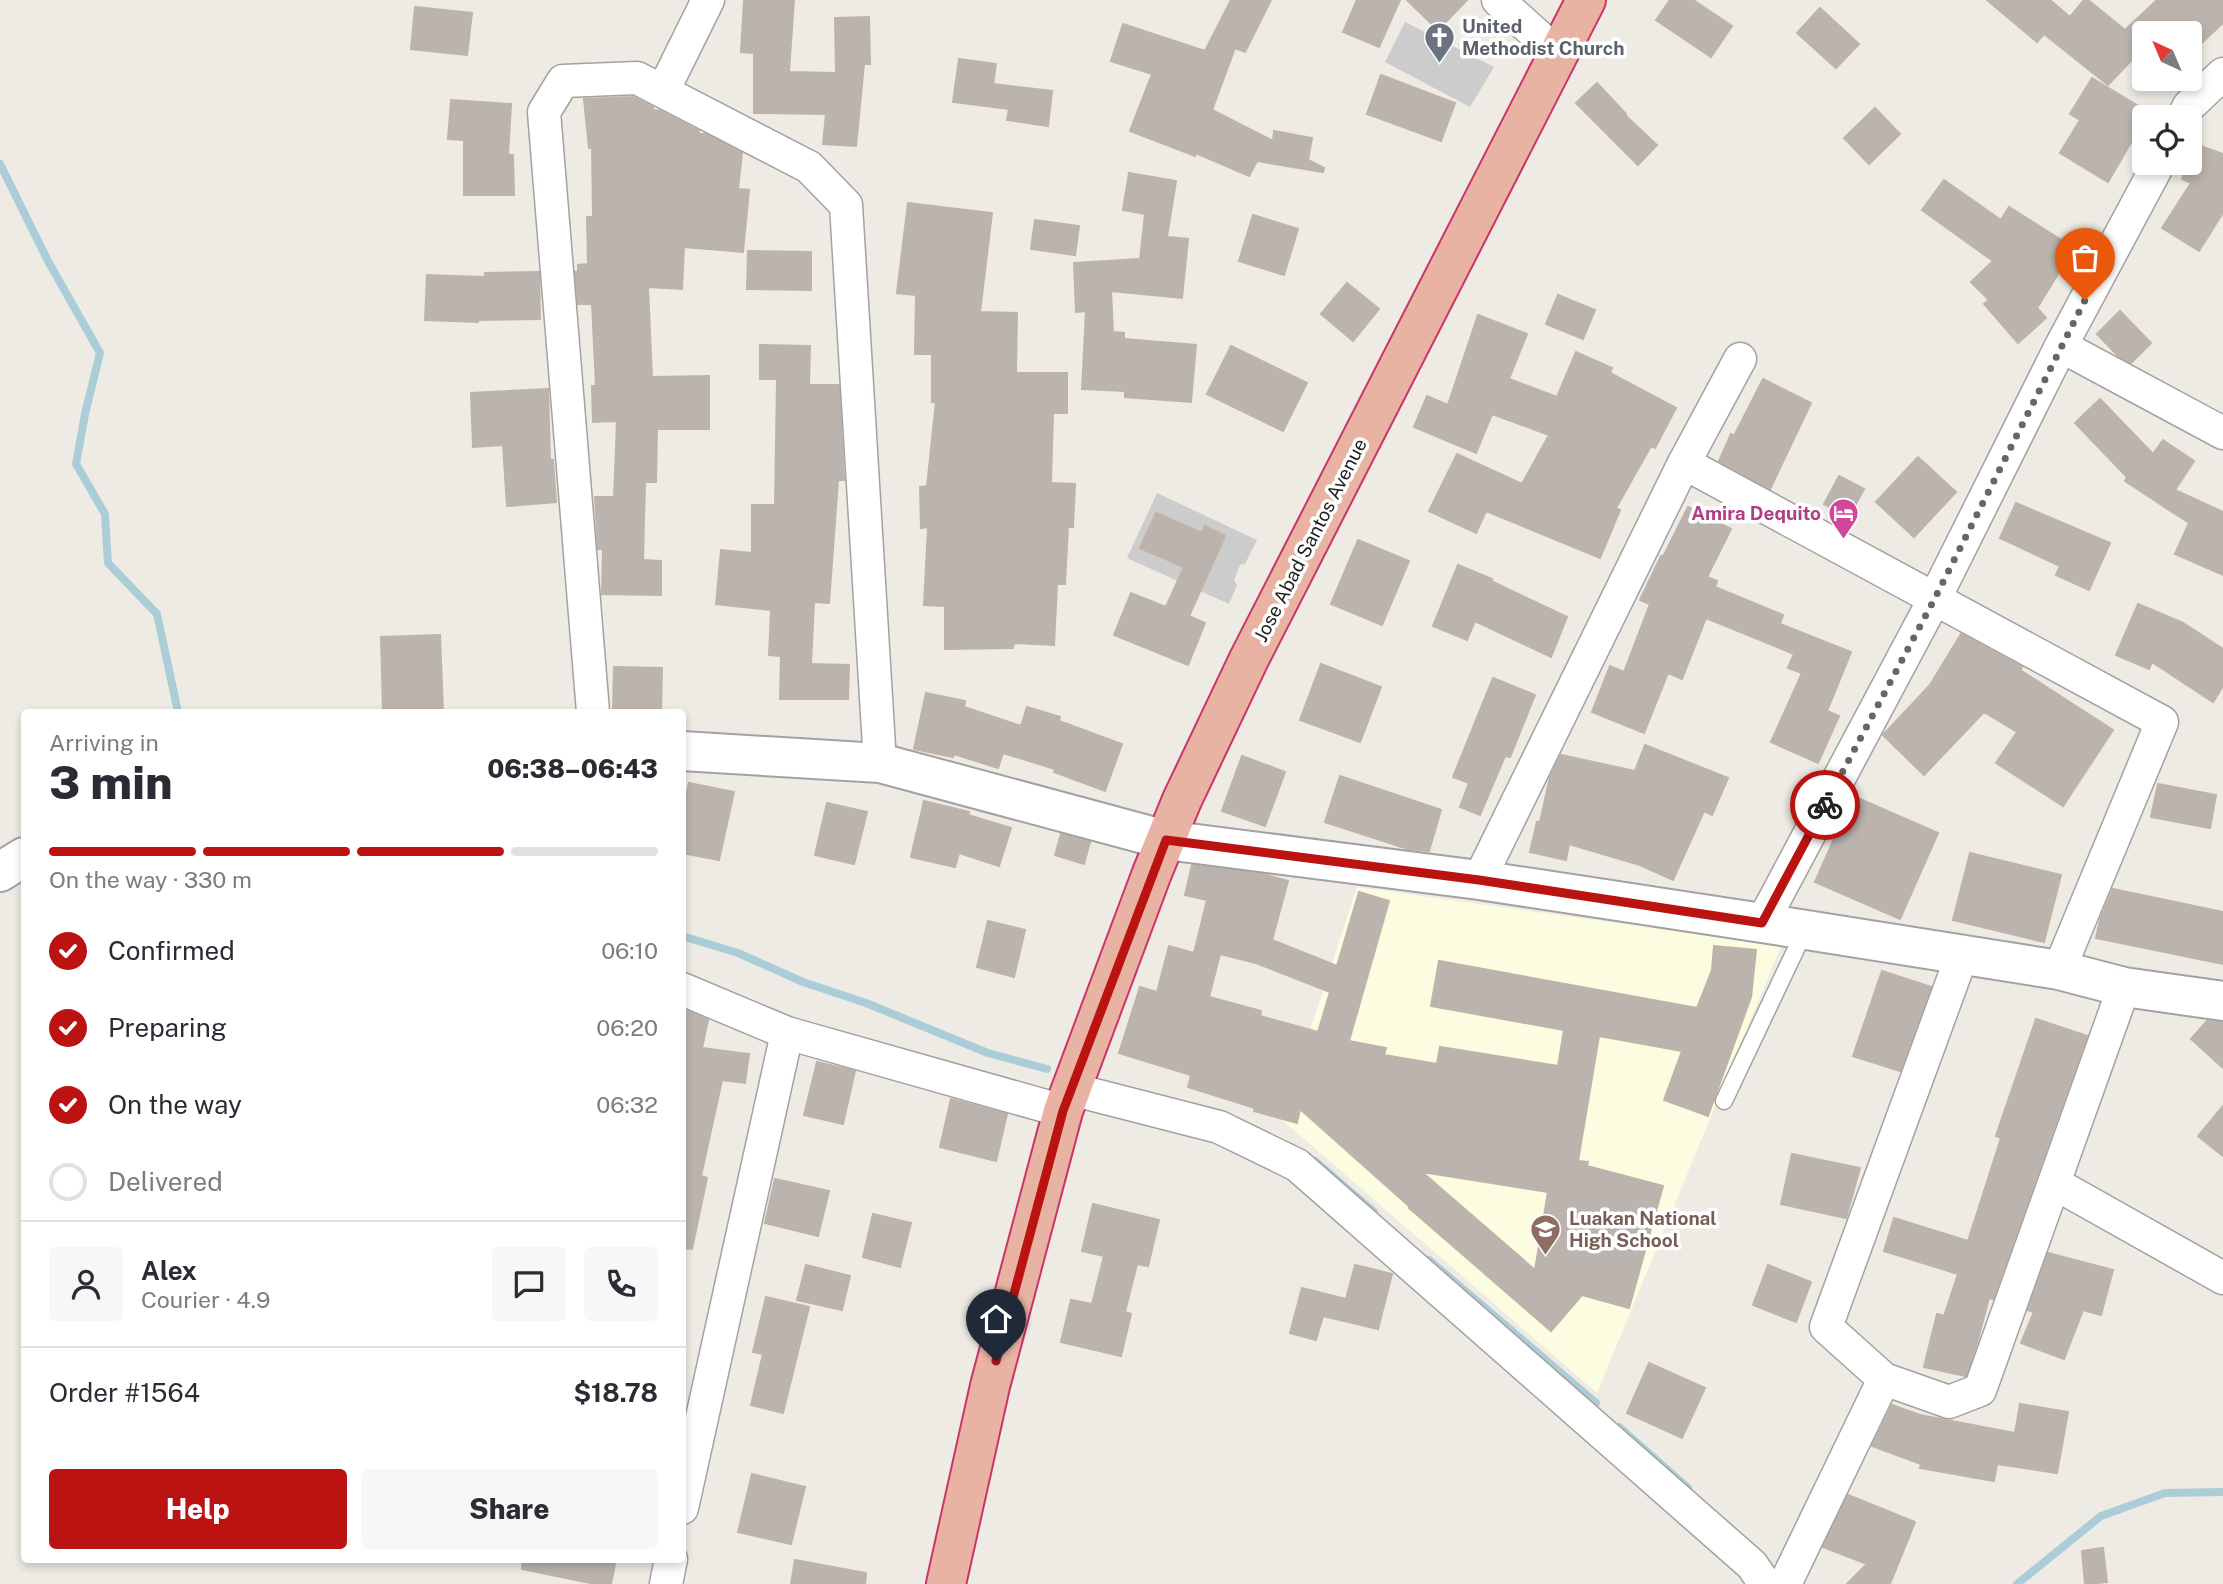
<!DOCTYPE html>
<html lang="en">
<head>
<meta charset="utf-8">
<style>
	:root { --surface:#fff; --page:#f7f7f7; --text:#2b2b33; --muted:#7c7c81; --line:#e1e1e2; --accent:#bb1212 }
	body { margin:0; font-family:"Public Sans",sans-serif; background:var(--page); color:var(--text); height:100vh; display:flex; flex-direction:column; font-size:26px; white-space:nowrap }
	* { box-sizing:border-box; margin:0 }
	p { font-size:23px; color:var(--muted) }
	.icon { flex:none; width:38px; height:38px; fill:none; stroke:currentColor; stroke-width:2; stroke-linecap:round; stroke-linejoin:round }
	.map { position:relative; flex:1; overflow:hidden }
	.details { position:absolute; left:21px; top:709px; width:665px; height:854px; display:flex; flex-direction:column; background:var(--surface); border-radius:7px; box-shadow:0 4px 10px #0003 }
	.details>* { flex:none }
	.needle { width:46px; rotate:316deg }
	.tools { position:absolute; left:2132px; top:21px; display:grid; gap:14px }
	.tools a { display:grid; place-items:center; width:70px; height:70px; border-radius:7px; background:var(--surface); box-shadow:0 4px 10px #0003; font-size:35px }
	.pin { position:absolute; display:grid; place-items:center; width:60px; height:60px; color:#fff; margin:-72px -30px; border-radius:50% 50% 50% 0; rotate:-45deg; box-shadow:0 0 7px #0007 }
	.pin .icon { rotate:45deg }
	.courier { position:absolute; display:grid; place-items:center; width:70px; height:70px; margin:-35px; border:5px solid #bb1212; border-radius:50%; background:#fff; color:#222; box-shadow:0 2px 9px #0007 }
	.headline em { font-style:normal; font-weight:800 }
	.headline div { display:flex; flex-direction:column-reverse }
	.headline { display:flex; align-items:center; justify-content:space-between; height:119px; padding:0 28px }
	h1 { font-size:46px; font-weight:800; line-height:52px }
	.bar { display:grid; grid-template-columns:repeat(4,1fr); gap:10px 7px; align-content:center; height:84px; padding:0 28px }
	.bar i { height:9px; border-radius:5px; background:var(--line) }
	.bar .current { background:var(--accent) }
	.bar p { grid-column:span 4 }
	.line { display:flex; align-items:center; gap:18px; padding:0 28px; border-top:2px solid var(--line) }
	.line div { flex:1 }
	.round { display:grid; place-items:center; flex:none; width:74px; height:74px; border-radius:7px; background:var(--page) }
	ol { padding:0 28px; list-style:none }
	li { display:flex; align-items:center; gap:21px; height:77px }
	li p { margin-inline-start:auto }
	li .icon { padding:7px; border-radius:50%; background:var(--accent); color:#fff; stroke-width:4 }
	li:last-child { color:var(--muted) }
	li i { width:38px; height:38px; border:4px solid var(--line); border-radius:50% }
	.primary-button { display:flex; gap:14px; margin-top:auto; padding:14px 28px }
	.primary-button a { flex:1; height:80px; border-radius:7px; background:var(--accent); color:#fff; font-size:28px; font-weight:800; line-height:80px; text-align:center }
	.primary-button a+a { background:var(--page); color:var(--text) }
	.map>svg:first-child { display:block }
</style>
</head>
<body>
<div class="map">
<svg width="2223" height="1584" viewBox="0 0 2223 1584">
	<rect width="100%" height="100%" fill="#eeebe5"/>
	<path fill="#fcfce1" d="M 1357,887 L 1781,946 L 1597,1393 L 1281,1119 Z"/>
	<path fill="#ccc" d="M 1405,22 L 1494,67 L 1470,107 L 1385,62 Z
		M 1157,493 L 1257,540 L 1245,564 L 1240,565 L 1234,580 L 1237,585 L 1229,604 L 1127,558 Z"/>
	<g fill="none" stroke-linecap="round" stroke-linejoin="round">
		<path stroke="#aacdd8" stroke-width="8" d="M 0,164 L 48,261 L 100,353 L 85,414 L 76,464 L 105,514 L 108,563 L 157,614 L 178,712
			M 682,936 L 738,953 L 803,982 L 866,1003 L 988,1053 L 1047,1069
			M 1315,1161 L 1374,1212
			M 1429,1260 L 1596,1403
			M 1619,1427 L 1688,1488
			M 2017,1584 L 2101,1516 L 2165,1493 L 2223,1492"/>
	</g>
	<path fill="#bbb4ae" stroke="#bfb3a9" stroke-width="2" fill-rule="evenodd" d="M 744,0 L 794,0 L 789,72 L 836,73 L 835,18 L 869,17 L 870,64 L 864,64 L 856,146 L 823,144 L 826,114 L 754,113 L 754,53 L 741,52 Z
		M 1231,0 L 1271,0 L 1245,52 L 1235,48 L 1212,110 L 1273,141 L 1274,131 L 1312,138 L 1308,160 L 1324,168 L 1323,172 L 1257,161 L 1249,176 L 1196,153 L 1195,156 L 1130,131 L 1152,74 L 1111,61 L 1123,24 L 1205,51 Z
		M 1357,0 L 1400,0 L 1379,47 L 1343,32 Z
		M 1407,0 L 1467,0 L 1438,30 Z
		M 1670,0 L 1693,0 L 1732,26 L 1711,57 L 1656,20 Z
		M 1987,0 L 2050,0 L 2070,17 L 2084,0 L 2088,0 L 2125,30 L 2157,0 L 2223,0 L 2223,23 L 2189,55 L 2189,33 L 2144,33 L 2144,47 L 2108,85 L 2044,34 L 2037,42 Z
		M 415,7 L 472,13 L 467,55 L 411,49 Z
		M 1820,8 L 1859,44 L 1836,68 L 1797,33 Z
		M 959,59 L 996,64 L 993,84 L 1052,91 L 1048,126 L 1007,120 L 1009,109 L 953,102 Z
		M 1381,75 L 1455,103 L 1441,141 L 1367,114 Z
		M 2092,78 L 2145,110 L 2144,120 L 2108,182 L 2060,153 L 2080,120 L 2070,114 Z
		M 1597,83 L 1626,114 L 1625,115 L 1657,145 L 1638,165 L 1576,103 Z
		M 633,97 L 653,107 L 653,110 L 661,111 L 699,131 L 699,134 L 706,134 L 742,153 L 738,189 L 749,190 L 743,252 L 684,247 L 682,289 L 648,287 L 652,377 L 709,376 L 709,429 L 657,429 L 656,482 L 645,482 L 643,560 L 661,561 L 661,595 L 602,594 L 603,549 L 598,549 L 595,497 L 614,497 L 617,421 L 593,422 L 592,386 L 596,386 L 592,304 L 578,304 L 575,272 L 578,272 L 578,265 L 588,264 L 587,217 L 593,217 L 592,148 L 589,148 L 584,99 Z
		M 451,100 L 511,104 L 508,155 L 513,155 L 514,195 L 464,195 L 464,140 L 448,139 Z
		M 1875,108 L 1900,134 L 1869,164 L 1844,138 Z
		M 2195,144 L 2223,154 L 2223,213 L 2199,251 L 2162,228 L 2191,183 L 2182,179 Z
		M 1129,173 L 1176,181 L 1167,237 L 1188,239 L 1182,298 L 1111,291 L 1113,332 L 1124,333 L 1124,339 L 1196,345 L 1191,402 L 1125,397 L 1125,391 L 1082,389 L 1086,311 L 1076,312 L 1074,263 L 1140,259 L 1145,214 L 1123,210 Z
		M 1944,180 L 2001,220 L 2009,207 L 2074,248 L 2037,308 L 2046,318 L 2018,343 L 1984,304 L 1989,300 L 1971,282 L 1993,261 L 1922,210 Z
		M 908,203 L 992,213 L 980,312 L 1017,313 L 1016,373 L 1067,373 L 1067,413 L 1053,413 L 1051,483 L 1075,484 L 1073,527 L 1068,527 L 1065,584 L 1057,584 L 1054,645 L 1014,643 L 1013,648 L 945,649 L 945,606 L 924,605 L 928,527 L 921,528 L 920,487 L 927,486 L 936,402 L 932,402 L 932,354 L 915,354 L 916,295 L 897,293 Z
		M 1253,215 L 1298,229 L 1284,275 L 1239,261 Z
		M 1035,220 L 1079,226 L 1075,255 L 1031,249 Z
		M 748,251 L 811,252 L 811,290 L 747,289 Z
		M 539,272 L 540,319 L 478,320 L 478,322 L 425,320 L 427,275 L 485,277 L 485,273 Z
		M 1347,283 L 1379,309 L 1353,341 L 1321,314 Z
		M 1558,295 L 1595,310 L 1583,339 L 1546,324 Z
		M 2120,311 L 2151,343 L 2131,363 L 2118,356 L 2097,334 Z
		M 1478,315 L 1527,334 L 1509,379 L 1557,397 L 1576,352 L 1612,368 L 1610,373 L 1676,408 L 1655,448 L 1651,446 L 1616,508 L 1620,510 L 1600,558 L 1486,511 L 1476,533 L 1429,511 L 1457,454 L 1522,484 L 1549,435 L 1492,414 L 1476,453 L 1414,427 L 1427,396 L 1448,405 Z
		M 760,345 L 810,346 L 809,385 L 839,385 L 844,480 L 838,480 L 829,603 L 814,602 L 811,664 L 849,665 L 848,699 L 780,699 L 781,656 L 769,655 L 771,610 L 716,604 L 721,550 L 752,553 L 752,505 L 775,505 L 777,379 L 760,379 Z
		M 1231,346 L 1307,383 L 1283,431 L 1207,394 Z
		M 1763,379 L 1811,403 L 1770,489 L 1719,461 L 1731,434 L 1734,436 Z
		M 548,389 L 550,460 L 553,460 L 556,502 L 507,506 L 503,445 L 473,447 L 471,393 Z
		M 2100,399 L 2153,454 L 2163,440 L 2194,461 L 2175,490 L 2223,512 L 2223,575 L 2175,554 L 2189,523 L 2125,481 L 2127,477 L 2075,423 Z
		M 1918,457 L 1956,492 L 1914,537 L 1876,502 Z
		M 1839,476 L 1864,489 L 1849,517 L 1824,504 Z
		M 2016,503 L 2110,543 L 2089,590 L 2056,575 L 2060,566 L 2000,538 Z
		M 1688,507 L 1731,529 L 1707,577 L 1717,581 L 1715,587 L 1783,615 L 1780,624 L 1851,652 L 1827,711 L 1839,716 L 1818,763 L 1771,742 L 1802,673 L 1788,668 L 1794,654 L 1706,618 L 1682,679 L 1668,673 L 1644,733 L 1592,712 L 1610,666 L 1624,672 L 1650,604 L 1640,600 L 1661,556 L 1663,557 Z
		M 1156,513 L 1202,533 L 1205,526 L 1225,536 L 1189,616 L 1205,623 L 1188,665 L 1114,635 L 1131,593 L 1166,607 L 1184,567 L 1140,548 Z
		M 1358,540 L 1409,561 L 1382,625 L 1331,604 Z
		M 1458,565 L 1492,579 L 1491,581 L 1567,617 L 1551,657 L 1475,621 L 1467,640 L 1433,626 Z
		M 2138,604 L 2183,623 L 2223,649 L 2223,686 L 2213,702 L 2152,662 L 2149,669 L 2116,655 Z
		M 1961,634 L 2022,667 L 2020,670 L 2113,730 L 2063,806 L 1996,763 L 2017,732 L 1984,712 L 1924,775 L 1883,735 L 1930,685 Z
		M 440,635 L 443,712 L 383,712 L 381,637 Z
		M 1321,664 L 1381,687 L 1360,742 L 1300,720 Z
		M 614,667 L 662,668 L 661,712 L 613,712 Z
		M 1493,678 L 1535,695 L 1510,757 L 1505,756 L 1480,815 L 1460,807 L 1469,783 L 1453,777 Z
		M 926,693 L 965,701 L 964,707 L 1021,726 L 1027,707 L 1060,717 L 1059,721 L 1122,744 L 1105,791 L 1054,772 L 1055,769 L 1003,753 L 998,768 L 954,754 L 953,757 L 914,749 Z
		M 1645,745 L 1728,778 L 1712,815 L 1704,811 L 1673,880 L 1640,865 L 1569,844 L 1566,860 L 1530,852 L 1537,822 L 1540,822 L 1550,777 L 1561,755 L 1635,771 Z
		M 1242,756 L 1285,772 L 1265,826 L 1222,811 Z
		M 1340,776 L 1441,810 L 1429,851 L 1408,849 L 1325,822 Z
		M 689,783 L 734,792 L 719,860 L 682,853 L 682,813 Z
		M 2158,784 L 2216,795 L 2210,828 L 2151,817 Z
		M 1853,796 L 1938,833 L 1900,919 L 1815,882 Z
		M 924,801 L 969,812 L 968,815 L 1011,828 L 999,866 L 959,853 L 955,867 L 911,857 Z
		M 827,803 L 867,812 L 854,864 L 815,855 Z
		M 1061,834 L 1090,842 L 1084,864 L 1055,855 Z
		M 1970,853 L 2061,875 L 2044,942 L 1953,920 Z
		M 1192,865 L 1263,874 L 1288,881 L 1272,940 L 1337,966 L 1359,892 L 1389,901 L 1349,1041 L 1386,1048 L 1384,1055 L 1437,1064 L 1440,1047 L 1558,1066 L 1564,1030 L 1431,1006 L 1439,961 L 1697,1008 L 1712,970 L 1714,946 L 1756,950 L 1751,997 L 1708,1116 L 1664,1100 L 1682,1051 L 1599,1036 L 1578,1161 L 1588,1162 L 1587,1166 L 1663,1186 L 1629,1308 L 1582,1295 L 1551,1331 L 1409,1208 L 1410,1207 L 1300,1109 L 1297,1123 L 1254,1111 L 1255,1108 L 1188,1087 L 1191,1075 L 1119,1053 L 1140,987 L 1157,992 L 1169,946 L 1194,953 L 1207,900 L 1185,895 ZM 1220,954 L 1256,963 L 1330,992 L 1318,1032 L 1260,1016 L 1261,1011 L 1209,997 ZM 1422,1172 L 1548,1192 L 1535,1270 Z
		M 2113,889 L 2223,912 L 2223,964 L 2096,938 L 2100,920 Z
		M 988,921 L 1025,930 L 1014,977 L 977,967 Z
		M 1882,971 L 1931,987 L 1900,1071 L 1853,1056 Z
		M 682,1009 L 708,1020 L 702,1048 L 749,1054 L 745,1083 L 722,1080 L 701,1176 L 707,1178 L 692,1249 L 682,1248 Z
		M 2036,1019 L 2087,1036 L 1993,1299 L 1989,1298 L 1977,1343 L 1966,1376 L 1924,1367 L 1937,1314 L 1944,1316 L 1958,1274 L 1884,1251 L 1894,1218 L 1968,1241 L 2001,1138 L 1996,1136 Z
		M 2207,1021 L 2223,1022 L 2223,1068 L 2191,1039 Z
		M 817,1062 L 855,1071 L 843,1124 L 804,1115 Z
		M 951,1099 L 1007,1114 L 996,1161 L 940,1147 Z
		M 2223,1106 L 2223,1156 L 2198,1136 Z
		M 1792,1154 L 1860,1168 L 1846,1218 L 1781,1204 Z
		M 775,1179 L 829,1191 L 818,1236 L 765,1223 Z
		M 1093,1204 L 1159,1220 L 1148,1266 L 1137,1264 L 1125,1312 L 1131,1314 L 1121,1356 L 1061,1342 L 1071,1300 L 1092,1304 L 1104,1256 L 1082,1251 Z
		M 873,1214 L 911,1223 L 900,1267 L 863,1257 Z
		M 2048,1253 L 2113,1270 L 2101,1315 L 2083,1310 L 2064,1359 L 2021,1343 L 2034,1312 L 2028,1310 Z
		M 806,1265 L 850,1276 L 842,1310 L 797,1300 Z
		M 1355,1265 L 1392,1274 L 1378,1329 L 1323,1316 L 1316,1340 L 1290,1333 L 1302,1288 L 1346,1299 Z
		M 1768,1265 L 1811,1282 L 1796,1322 L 1753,1305 Z
		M 766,1297 L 809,1307 L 783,1413 L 751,1405 L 763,1354 L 753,1352 Z
		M 1649,1363 L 1705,1388 L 1682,1438 L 1627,1413 Z
		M 2020,1404 L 2068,1412 L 2057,1473 L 1997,1464 L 1994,1481 L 1920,1468 L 1921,1464 L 1872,1446 L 1892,1405 L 1920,1415 L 2015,1433 Z
		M 752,1474 L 805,1487 L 791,1544 L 738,1532 Z
		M 1848,1495 L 1915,1522 L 1890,1584 L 1847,1584 L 1867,1564 L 1823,1547 Z
		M 2103,1548 L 2107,1582 L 2085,1584 L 2082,1551 Z
		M 523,1559 L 616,1559 L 611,1584 L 595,1584 L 522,1569 Z
		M 795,1560 L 866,1573 L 865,1584 L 791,1584 Z"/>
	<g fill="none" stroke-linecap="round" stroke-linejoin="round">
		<defs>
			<path id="service" d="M 1724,1101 L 1805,930"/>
			<path id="minor" d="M 1498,0 L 1558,54
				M 663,91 L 708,0
				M 2183,117 L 2189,106 L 2223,74
				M 2061,346 L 2223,433
				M 1684,463 L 2162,722 L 2059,970
				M 593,712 L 544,112 L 563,81 L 637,78 L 809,167 L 846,205 L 880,763
				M 1479,880 L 1684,463 L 1740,359
				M 1762,923 L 1935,598 L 2061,346 L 2159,163
				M 1962,955 L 1826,1327 L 1884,1379 L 1949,1402 L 1980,1390 L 2124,987
				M 682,989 L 787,1033
				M 1071,1089 L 1219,1127 L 1297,1165 L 1752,1565 L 1765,1584
				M 2054,1183 L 2223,1278
				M 682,1508 L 787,1033 L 1063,1111
				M 666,1584 L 671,1559
				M 1785,1584 L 1884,1379"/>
			<path id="tertiary" d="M 682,751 L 880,763 L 1166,840 L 1479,880 L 1762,923 L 2059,970 L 2124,987 L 2223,1001
				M 0,872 L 24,857"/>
			<path id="trunk" d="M 946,1584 L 990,1386 L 1063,1111 L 1152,873 L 1182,800 L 1249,659 L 1586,0"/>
		</defs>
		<use href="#service" stroke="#a2a2a2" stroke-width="19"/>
		<use href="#minor" stroke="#a2a2a2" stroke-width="35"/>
		<use href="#tertiary" stroke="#a2a2a2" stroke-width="42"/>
		<use href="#trunk" stroke="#cb3467" stroke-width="42"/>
		<use href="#service" stroke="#fff" stroke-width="16"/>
		<use href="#minor" stroke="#fff" stroke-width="32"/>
		<use href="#tertiary" stroke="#fff" stroke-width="38"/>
		<use href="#trunk" stroke="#e9b3a4" stroke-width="38"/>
	</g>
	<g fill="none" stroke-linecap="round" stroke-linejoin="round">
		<path stroke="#676664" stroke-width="7" stroke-dasharray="0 12.6" d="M 1825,805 L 1935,598 L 2085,300"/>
		<path stroke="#bb1212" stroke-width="9" d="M 996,1361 L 1063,1111 L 1166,840 L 1479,880 L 1762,923 L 1825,805"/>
	</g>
	<defs>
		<symbol id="church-pin" viewBox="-11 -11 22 30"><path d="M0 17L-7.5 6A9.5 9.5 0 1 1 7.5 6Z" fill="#6b7280" stroke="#fff"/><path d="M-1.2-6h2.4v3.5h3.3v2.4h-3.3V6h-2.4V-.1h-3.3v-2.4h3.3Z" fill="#fff"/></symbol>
		<symbol id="hotel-pin" viewBox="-11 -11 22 30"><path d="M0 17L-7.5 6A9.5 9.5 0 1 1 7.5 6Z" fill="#d1479c" stroke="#fff"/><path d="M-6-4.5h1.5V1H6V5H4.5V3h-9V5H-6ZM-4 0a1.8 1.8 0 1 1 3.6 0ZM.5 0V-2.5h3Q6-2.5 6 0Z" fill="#fff"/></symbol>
		<symbol id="school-pin" viewBox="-11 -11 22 30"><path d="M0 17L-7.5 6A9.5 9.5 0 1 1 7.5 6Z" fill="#8d6e63" stroke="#fff"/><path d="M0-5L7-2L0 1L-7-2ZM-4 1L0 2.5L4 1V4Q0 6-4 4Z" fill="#fff"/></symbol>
	</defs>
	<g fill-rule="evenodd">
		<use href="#church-pin" x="1422" y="20" width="35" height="47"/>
		<use href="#hotel-pin" x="1826" y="496" width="35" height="47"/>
		<use href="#school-pin" x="1528" y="1212" width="35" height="47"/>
	</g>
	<g text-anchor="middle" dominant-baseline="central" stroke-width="7" stroke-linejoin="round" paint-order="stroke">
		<g font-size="19" font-weight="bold" fill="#5b616d" stroke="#fff" text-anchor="start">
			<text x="1462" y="26">United<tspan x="1462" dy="22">Methodist Church</tspan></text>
		</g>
		<g font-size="19" font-weight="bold" fill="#b23c85" stroke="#fff" text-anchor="end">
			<text x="1821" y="513">Amira Dequito</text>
		</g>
		<g font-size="19" fill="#1e1e1e" stroke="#fff">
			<text transform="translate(1310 540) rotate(-63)">Jose Abad Santos Avenue</text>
		</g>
		<g font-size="19" font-weight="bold" fill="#785e54" stroke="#fff" text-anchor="start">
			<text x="1569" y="1218">Luakan National<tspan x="1569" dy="22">High School</tspan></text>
		</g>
	</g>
</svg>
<div class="tools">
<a><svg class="needle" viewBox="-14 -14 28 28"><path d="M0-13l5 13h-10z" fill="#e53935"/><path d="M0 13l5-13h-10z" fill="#7c7c81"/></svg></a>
<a><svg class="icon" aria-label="locate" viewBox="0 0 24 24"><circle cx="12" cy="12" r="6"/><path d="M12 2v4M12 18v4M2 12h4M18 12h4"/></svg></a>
</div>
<div class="pin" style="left:2085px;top:300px;background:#ea580c"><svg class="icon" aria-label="bag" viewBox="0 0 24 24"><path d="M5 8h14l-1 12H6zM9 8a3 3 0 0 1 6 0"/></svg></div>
<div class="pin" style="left:996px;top:1361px;background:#1f2937"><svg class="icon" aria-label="home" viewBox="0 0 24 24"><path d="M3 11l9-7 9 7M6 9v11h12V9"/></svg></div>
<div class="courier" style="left:1825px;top:805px"><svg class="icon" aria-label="bike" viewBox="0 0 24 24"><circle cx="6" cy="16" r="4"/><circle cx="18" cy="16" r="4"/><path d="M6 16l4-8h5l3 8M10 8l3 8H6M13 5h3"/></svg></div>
<section class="details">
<div class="headline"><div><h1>3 min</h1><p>Arriving in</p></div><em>06:38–06:43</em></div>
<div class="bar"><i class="current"></i><i class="current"></i><i class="current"></i><i></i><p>On the way · 330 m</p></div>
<ol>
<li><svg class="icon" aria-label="check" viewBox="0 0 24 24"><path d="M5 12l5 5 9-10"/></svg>Confirmed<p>06:10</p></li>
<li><svg class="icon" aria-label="check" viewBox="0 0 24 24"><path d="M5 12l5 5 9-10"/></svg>Preparing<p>06:20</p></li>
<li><svg class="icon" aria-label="check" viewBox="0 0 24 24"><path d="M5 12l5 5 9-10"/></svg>On the way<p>06:32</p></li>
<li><i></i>Delivered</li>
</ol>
<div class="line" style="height:126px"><a class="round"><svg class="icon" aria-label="person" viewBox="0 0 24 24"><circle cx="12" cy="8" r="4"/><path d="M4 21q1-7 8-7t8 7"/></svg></a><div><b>Alex</b><p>Courier · 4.9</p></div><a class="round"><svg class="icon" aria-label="chat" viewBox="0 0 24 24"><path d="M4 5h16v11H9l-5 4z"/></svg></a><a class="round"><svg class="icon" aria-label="phone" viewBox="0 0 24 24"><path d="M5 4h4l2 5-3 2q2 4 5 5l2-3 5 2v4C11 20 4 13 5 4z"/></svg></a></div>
<div class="line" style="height:91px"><div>Order #1564</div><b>$18.78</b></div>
<div class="primary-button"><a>Help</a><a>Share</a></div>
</section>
</div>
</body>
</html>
